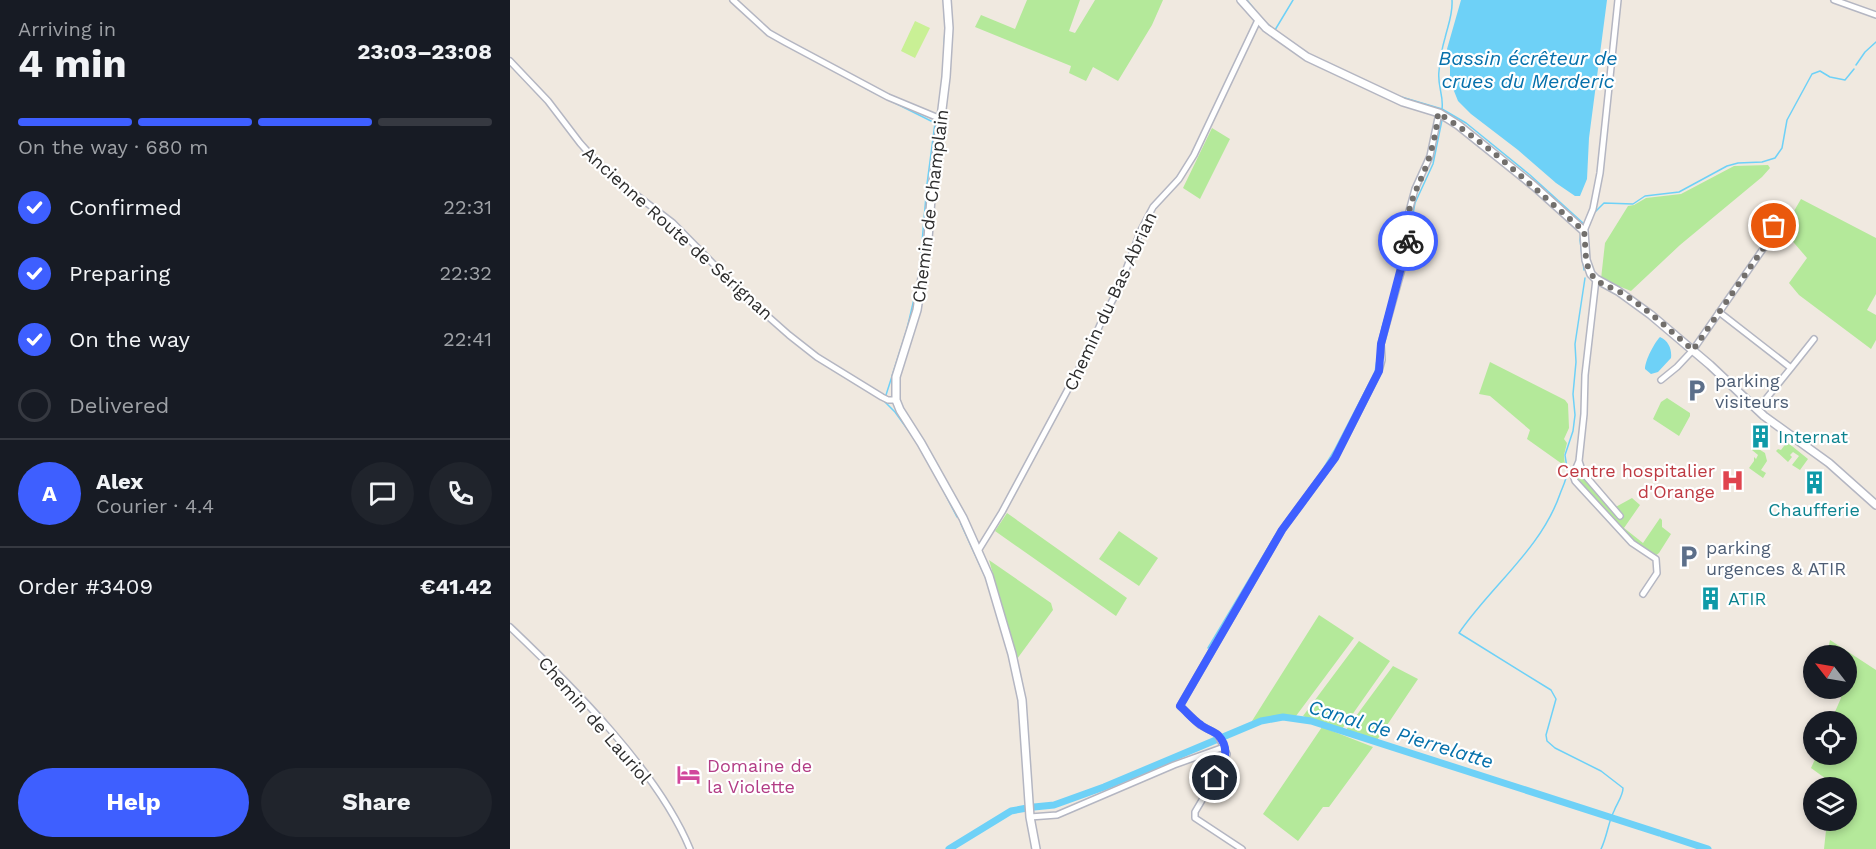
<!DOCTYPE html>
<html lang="en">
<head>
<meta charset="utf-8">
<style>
	:root { --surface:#171b24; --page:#20242c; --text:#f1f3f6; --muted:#9ea1a6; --line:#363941; --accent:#3e5fff }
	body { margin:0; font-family:"Work Sans",sans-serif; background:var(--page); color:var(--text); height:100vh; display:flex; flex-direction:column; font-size:22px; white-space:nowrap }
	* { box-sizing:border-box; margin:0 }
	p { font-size:20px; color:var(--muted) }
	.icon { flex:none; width:33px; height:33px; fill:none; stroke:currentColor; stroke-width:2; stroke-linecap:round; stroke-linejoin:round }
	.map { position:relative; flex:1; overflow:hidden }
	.sheet { display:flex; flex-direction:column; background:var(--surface); width:510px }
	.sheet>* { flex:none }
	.needle { width:39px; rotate:301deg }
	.fabs { position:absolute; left:1293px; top:645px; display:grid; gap:12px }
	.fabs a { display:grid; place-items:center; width:54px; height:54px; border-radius:50%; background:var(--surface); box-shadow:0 3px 9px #0003; font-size:30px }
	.pin { position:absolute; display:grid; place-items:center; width:51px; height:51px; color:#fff; margin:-26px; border:3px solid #fff; border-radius:50%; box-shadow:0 2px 6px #0007 }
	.courier { position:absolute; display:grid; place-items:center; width:60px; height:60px; margin:-30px; border:4px solid #3e5fff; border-radius:50%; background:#fff; color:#222; box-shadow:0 2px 8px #0007 }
	.head em { font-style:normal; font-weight:700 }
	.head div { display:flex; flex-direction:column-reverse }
	.head { display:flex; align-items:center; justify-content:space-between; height:102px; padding:0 18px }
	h1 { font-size:39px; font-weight:700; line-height:45px }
	.bar { display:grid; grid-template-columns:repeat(4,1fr); gap:9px 6px; align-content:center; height:72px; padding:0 18px }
	.bar i { height:8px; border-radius:4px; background:var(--line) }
	.bar .current { background:var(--accent) }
	.bar p { grid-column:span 4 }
	.line { display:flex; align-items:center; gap:15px; padding:0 18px; border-top:2px solid var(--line) }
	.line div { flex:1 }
	.round { display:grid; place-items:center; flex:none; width:63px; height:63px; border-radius:32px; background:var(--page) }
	ol { padding:0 18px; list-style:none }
	li { display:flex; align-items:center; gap:18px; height:66px }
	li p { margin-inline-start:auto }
	li .icon { padding:6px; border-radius:50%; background:var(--accent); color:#fff; stroke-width:4 }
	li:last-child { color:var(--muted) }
	li i { width:33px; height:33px; border:3px solid var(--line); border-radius:50% }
	.primary-button { display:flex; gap:12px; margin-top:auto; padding:12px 18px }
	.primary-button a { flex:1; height:69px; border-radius:36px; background:var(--accent); color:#fff; font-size:24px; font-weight:700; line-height:69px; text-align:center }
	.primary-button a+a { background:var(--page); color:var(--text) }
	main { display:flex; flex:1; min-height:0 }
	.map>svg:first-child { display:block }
</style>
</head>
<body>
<main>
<section class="sheet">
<div class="head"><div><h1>4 min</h1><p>Arriving in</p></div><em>23:03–23:08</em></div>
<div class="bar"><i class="current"></i><i class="current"></i><i class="current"></i><i></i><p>On the way · 680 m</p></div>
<ol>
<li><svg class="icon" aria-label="check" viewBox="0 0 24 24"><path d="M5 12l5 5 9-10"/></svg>Confirmed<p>22:31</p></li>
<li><svg class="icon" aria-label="check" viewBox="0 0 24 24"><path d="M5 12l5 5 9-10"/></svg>Preparing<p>22:32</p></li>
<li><svg class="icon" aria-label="check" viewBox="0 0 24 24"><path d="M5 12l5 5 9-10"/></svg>On the way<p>22:41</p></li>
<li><i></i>Delivered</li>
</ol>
<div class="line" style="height:108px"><b class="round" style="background:var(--accent);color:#fff">A</b><div><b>Alex</b><p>Courier · 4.4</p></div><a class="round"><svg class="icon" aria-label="chat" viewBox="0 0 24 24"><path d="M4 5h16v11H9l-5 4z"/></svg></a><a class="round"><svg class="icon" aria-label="phone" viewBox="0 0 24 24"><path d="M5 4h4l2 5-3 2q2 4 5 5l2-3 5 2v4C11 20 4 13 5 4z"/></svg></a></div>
<div class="line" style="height:78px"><div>Order #3409</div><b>€41.42</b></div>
<div class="primary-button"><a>Help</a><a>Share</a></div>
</section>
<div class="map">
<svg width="1366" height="849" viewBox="0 0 1366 849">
	<rect width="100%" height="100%" fill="#f0e9e0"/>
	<path fill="#b4e99a" d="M 517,0 L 570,0 L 559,31 L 565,33 L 585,0 L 653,0 L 642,25 L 608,81 L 583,67 L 576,81 L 559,73 L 561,66 L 465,27 L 471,15 L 505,29 Z
		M 702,128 L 720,139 L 690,199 L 673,188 Z
		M 1258,165 L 1260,168 L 1252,177 L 1170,245 L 1121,291 L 1091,279 L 1095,243 L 1118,206 L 1124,205 L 1136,198 L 1171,194 L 1224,166 Z
		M 1291,199 L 1366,238 L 1366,294 L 1357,310 L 1366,315 L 1366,340 L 1361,349 L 1289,295 L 1279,283 L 1297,258 L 1273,230 Z
		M 980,362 L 1055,400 L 1058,404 L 1059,428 L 1054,439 L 1057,443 L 1054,455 L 1055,466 L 1017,439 L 1020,430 L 980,396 L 969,394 Z
		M 1157,398 L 1180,413 L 1180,416 L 1169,436 L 1143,419 L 1151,402 Z
		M 1277,442 L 1298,459 L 1290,470 L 1282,465 L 1289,456 L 1283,452 L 1280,455 L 1282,457 L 1278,462 L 1266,451 L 1268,449 L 1271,450 Z
		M 1244,446 L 1255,453 L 1257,461 L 1251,470 L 1256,473 L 1253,478 L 1239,468 L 1244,461 L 1244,457 L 1246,459 L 1248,455 L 1242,450 Z
		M 1067,472 L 1102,509 L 1122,498 L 1130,505 L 1114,528 L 1133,543 L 1150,518 L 1152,520 L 1152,527 L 1161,534 L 1149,553 L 1145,556 L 1123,543 L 1066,481 L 1065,474 Z
		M 497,513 L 617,598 L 606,616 L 485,531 Z
		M 609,531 L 648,558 L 629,586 L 589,559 Z
		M 479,560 L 541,603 L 543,610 L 507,659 Z
		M 809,615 L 844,638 L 786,716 L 772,715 L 742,721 Z
		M 1320,640 L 1366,670 L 1366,849 L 1314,849 L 1317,821 L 1336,820 L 1336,788 L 1320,787 L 1321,779 L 1319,781 L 1301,768 L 1307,755 L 1336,754 L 1336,722 L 1321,721 L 1331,698 L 1328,689 L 1336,688 L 1336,656 L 1317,655 Z
		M 849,641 L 880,661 L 830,732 L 793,716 Z
		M 883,666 L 908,679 L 867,740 L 835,731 Z
		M 812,727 L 863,747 L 819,807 L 813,807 L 788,841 L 753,814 Z"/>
	<path fill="#c9f095" d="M 405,21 L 420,28 L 405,58 L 391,51 Z"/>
	<path fill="#6ed1f7" d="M 951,0 L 1097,0 L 1079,138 L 1077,179 L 1070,196 L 1065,196 L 1046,183 L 1008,150 L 961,114 L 948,101 L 940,81 L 940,66 L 937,49 Z
		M 1150,337 C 1159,341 1162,350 1161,358 L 1148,372 L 1141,374 L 1135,369 C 1135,360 1145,342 1150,337 Z"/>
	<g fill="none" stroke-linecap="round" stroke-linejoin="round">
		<path stroke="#6ed1f7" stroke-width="1.5" d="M 737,0 L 749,15
			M 942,0 C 943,14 938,25 935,38 C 932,48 930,60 929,71 C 927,85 934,96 932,109 L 956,123 L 1020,175 L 1073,223
			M 434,10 L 435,24
			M 754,21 L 766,31
			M 765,30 L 783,0
			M 434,47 L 435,30
			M 1346,65 L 1355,52 L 1366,42
			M 355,88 L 425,123 L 417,184 L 409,278
			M 888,96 L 932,109
			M 428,114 L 429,109
			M 1085,212 L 1094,203 L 1123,204 L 1135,196 L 1169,192 L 1217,166 L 1228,163 L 1252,162 L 1265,158 L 1272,148 L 1277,120 L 1302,74 L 1310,71 L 1320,77 L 1335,80 L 1344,69
			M 1071,233 L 1070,240 L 1074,270
			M 899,234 L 905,203 L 923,164 L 932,120
			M 376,395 L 397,329 L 407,286
			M 375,402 L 385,412 L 406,441
			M 1057,468 L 1055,455 L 1063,431 L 1065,415 L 1063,394 L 1066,362 L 1065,344 L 1075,278
			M 1057,471 C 1057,479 1053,486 1050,494 C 1031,549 981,586 949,633 L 1041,690 L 1046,699 L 1036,735 L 1037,741 L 1045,748 L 1091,771 L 1113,788 C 1113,796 1107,803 1104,811 C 1098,823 1097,837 1091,849
			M 807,479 L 824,451 L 865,372 L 872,328 L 894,253
			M 429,482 L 447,517
			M 451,524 L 478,583
			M 497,648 L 506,688
			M 698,648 L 765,536"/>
		<path stroke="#6ed1f7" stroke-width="7" d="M 524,807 L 544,805 L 594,787 L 751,721 L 773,717 L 801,721 L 1149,833
			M 1152,834 L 1198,849
			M 439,849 L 501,811 L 517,808"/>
		<defs>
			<path id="minor" d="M 223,0 L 259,33 L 275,42 L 378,97 L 431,119
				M 1324,0 L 1366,15
				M 0,61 L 38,101 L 70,143 L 95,171 L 163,223 L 236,297 L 279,335 L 307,357 L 372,397 L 378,400 L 386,400
				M 1074,231 L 1083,209 L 1090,173 L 1108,0
				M 1086,279 L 1075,375 L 1074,414 L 1069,461 L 1063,475 L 1065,481 L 1122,543 L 1146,559 L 1147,573 L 1133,594
				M 1209,312 L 1281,368 L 1247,410
				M 1281,368 L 1304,339
				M 1151,380 L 1167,367 L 1183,350 L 1264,233 L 1264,226 L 1251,216
				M 1069,461 L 1073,473 L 1110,516
				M 468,551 L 492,512 L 578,352 L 593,318 L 609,288 L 631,230 L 643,207 L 669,179 L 684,155 L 748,20
				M 0,627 C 61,685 148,771 180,849
				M 520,817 L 547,815 L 664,765 L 714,747
				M 732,849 L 685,818 L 685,812 L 715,761 L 717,754 L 707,734 L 690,725 L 670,706 L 772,530 L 825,458 L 869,371 L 872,360 L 871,344 L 899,244 L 895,226 L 905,189 L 920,156 L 929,113"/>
			<path id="tertiary" d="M 437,0 L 439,28 L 436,77 L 421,198 L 418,239 L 407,310 L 386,377 L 386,400 L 390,410 L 411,443 L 453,518 L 479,576 L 502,654 L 512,700 L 520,817 L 526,849
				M 731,0 L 756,28 L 797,57 L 893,102 L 929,113 L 948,125 L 1024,186 L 1074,231 L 1076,260 L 1081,274 L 1086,279 L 1108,291 L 1141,315 L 1200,365 L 1254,416 L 1319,463 L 1366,505"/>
		</defs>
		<use href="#minor" stroke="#b4b6c2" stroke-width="8"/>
		<use href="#tertiary" stroke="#b4b6c2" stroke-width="10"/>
		<use href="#minor" stroke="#fff" stroke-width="5"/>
		<use href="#tertiary" stroke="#fff" stroke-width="7"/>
	</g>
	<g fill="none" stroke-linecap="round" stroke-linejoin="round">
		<path stroke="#726f6c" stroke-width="6" stroke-dasharray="0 10.8" d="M 898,241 C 892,208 911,185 920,155 C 924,141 927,127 928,113 C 982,146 1026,191 1074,231 C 1076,244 1074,260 1080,272 C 1086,283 1096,285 1106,290 C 1133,304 1160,331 1183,350 L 1264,233 L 1264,226"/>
		<path stroke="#3e5fff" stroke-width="8" d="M 705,778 C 713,764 722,750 708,735 C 703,731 696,729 691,725 C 683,720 677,712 670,706 L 772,530 L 825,458 L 869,371 L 871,344 L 898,241"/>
	</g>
	<defs>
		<symbol id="parking-bare" viewBox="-9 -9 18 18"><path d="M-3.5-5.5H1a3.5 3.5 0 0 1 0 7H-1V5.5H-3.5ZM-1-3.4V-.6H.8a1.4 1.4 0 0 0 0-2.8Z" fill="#5c6f8a" stroke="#fff" stroke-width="2.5" paint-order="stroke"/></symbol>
		<symbol id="building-bare" viewBox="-9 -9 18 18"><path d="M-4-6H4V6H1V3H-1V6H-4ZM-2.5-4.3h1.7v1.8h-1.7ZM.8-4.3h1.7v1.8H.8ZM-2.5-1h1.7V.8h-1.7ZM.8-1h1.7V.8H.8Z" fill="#0f9aa8" stroke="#fff" stroke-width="2.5" paint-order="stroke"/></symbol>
		<symbol id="hospital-bare" viewBox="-9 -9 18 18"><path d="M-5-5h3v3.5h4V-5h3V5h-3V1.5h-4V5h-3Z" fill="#e0444e" stroke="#fff" stroke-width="2.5" paint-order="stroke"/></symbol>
		<symbol id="hotel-bare" viewBox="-9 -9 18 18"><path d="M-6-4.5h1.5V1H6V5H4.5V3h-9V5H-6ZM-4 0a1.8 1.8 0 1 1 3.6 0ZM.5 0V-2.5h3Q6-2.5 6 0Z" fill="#d1479c" stroke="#fff" stroke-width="2.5" paint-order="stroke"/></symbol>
	</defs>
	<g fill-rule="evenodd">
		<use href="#parking-bare" x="1170" y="374" width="33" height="33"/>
		<use href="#building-bare" x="1234" y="420" width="33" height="33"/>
		<use href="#hospital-bare" x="1206" y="464" width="33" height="33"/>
		<use href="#building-bare" x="1288" y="466" width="33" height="33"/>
		<use href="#parking-bare" x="1162" y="540" width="33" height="33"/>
		<use href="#building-bare" x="1184" y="582" width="33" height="33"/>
		<use href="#hotel-bare" x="162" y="758" width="33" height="33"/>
	</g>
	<g text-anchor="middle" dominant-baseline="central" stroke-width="4.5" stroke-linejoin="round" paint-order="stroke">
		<g font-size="18" fill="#2e2e2e" stroke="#fff">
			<text transform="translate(420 206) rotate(-83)">Chemin de Champlain</text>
			<text transform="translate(168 233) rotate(42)">Ancienne Route de Sérignan</text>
			<text transform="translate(600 301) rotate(-65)">Chemin du Bas Abrian</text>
			<text transform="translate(85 720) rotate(49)">Chemin de Lauriol</text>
		</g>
		<g font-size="18" fill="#4e5e75" stroke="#fff" text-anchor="start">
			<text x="1205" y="380">parking<tspan x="1205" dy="21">visiteurs</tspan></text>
			<text x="1196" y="547">parking<tspan x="1196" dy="21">urgences &amp; ATIR</tspan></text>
		</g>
		<g font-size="18" fill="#0d838f" stroke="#fff" text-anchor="start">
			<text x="1268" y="436">Internat</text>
			<text x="1304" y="509" text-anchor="middle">Chaufferie</text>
			<text x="1218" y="598">ATIR</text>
		</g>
		<g font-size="18" fill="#be3a42" stroke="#fff" text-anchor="end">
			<text x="1205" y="470">Centre hospitalier<tspan x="1205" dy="21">d'Orange</tspan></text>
		</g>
		<g font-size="18" fill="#b23c85" stroke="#fff" text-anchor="start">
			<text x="197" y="765">Domaine de<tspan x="197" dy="21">la Violette</tspan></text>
		</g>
		<g font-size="20" font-style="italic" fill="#0570ab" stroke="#fff">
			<text x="1018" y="58">Bassin écrêteur de<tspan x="1018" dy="23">crues du Merderic</tspan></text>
			<text transform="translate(891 734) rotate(17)">Canal de Pierrelatte</text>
		</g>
	</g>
</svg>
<div class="fabs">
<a><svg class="needle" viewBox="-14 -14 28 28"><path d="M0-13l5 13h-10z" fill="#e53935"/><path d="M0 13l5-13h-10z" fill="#9ea1a6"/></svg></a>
<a><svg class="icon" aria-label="locate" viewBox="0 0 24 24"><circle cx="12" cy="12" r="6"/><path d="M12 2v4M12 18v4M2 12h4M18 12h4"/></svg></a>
<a><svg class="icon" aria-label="layers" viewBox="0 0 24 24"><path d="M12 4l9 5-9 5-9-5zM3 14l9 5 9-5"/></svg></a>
</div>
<div class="pin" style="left:1264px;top:226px;background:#ea580c"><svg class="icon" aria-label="bag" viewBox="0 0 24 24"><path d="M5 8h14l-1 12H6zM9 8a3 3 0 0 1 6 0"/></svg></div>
<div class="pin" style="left:705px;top:778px;background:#1f2937"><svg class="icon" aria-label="home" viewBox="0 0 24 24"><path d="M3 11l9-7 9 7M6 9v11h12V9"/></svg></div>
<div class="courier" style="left:898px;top:241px"><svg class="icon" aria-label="bike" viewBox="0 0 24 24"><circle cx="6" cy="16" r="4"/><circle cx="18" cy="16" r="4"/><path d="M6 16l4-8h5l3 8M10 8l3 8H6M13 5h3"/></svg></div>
</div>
</main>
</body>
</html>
